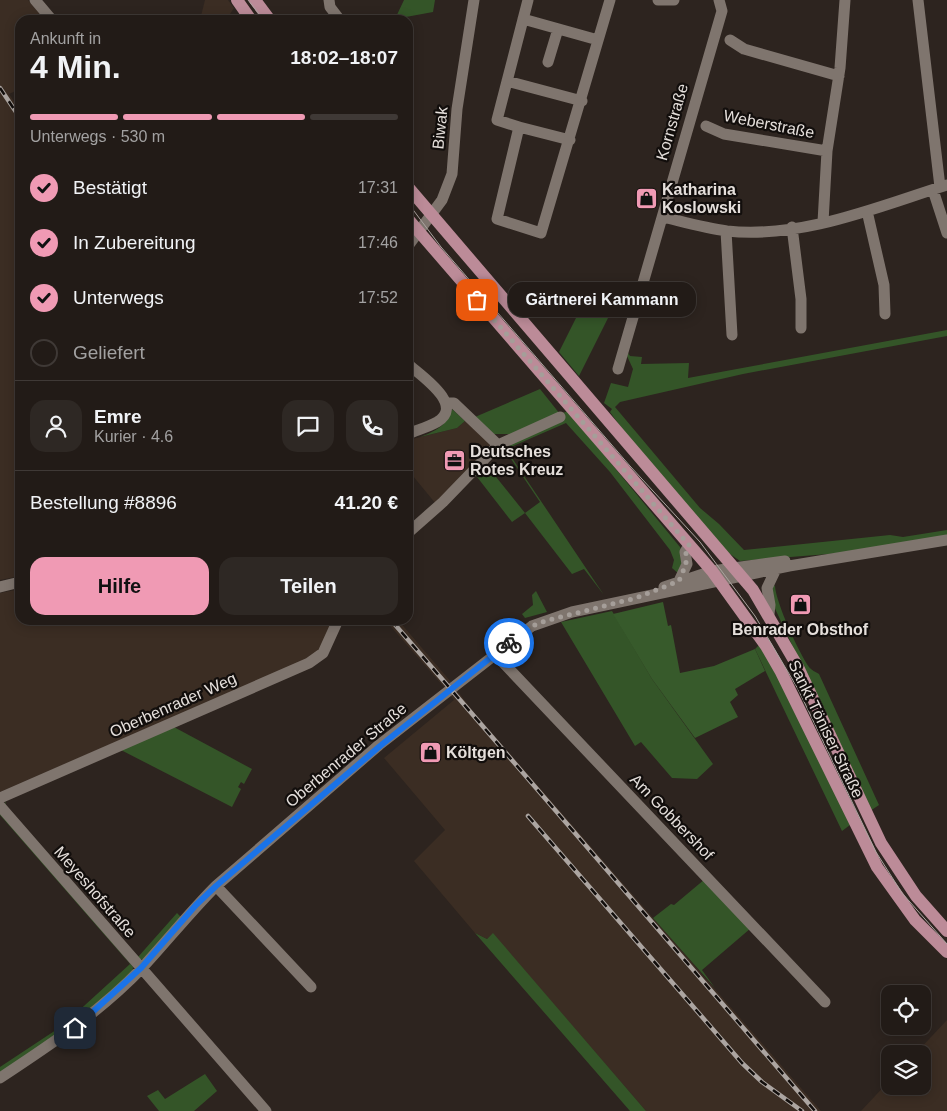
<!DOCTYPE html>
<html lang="de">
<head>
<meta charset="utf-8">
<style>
	:root { --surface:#221b17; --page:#2e2824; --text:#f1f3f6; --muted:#a2a1a1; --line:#3f3936; --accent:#f09ab4 }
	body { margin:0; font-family:Arial,sans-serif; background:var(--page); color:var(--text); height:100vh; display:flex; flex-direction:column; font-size:19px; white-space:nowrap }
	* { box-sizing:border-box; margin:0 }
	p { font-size:16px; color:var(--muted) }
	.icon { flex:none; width:28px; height:28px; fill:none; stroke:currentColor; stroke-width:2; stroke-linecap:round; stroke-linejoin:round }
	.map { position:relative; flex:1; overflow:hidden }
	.sheet { position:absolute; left:15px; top:15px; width:398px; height:610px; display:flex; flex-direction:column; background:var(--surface); border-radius:15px; box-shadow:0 2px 12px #0003,0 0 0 1px var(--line) }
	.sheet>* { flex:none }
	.fabs { position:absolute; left:881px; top:985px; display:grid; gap:10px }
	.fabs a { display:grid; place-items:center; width:50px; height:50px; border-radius:10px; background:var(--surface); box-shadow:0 2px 12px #0003,0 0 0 1px var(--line); font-size:25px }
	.pin { position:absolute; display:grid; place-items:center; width:42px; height:42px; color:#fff; margin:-21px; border-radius:10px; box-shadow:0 2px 8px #0006 }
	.courier { position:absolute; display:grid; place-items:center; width:50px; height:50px; margin:-25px; border:4px solid #1a73e8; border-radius:50%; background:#fff; color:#222; box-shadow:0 1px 6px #0007 }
	.bubble { position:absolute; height:35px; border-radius:15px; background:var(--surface); box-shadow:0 2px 12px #0003,0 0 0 1px var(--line); font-size:16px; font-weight:700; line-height:35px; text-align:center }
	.overview em { font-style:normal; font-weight:700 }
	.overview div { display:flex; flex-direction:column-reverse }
	.overview { display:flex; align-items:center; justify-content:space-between; height:85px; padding:0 15px }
	h1 { font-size:32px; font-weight:700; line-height:38px }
	.bar { display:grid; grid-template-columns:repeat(4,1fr); gap:8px 5px; align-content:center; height:60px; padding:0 15px }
	.bar i { height:6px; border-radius:4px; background:var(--line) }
	.bar .active { background:var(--accent) }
	.bar p { grid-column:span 4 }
	.line { display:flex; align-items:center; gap:12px; padding:0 15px; border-top:1px solid var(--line) }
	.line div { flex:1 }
	.round { display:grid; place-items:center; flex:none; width:52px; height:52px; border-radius:15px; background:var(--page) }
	ol { padding:0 15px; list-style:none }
	li { display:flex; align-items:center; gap:15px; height:55px }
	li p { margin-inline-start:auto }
	li .icon { padding:5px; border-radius:50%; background:var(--accent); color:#111; stroke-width:4 }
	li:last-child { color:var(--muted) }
	li i { width:28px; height:28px; border:2px solid var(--line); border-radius:50% }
	.button { display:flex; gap:10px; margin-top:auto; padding:10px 15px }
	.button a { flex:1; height:58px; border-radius:15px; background:var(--accent); color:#111; font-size:20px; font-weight:700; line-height:58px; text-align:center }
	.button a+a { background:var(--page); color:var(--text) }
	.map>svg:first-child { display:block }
</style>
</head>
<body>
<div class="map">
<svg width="947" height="1111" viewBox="0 0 947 1111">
	<rect width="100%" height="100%" fill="#2d241f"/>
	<path fill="#3b2d23" d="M 0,0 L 28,0 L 45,20 L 20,20 L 20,89 L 9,94 L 20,110 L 20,495 L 18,496 L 20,501 L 20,576 L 0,580 Z
		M 205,0 L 228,0 L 234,8 L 226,20 L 200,20 Z
		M 465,421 L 491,444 L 436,504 L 408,470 L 408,440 L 457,428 Z
		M 20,589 L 20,620 L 334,620 L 322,653 L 0,792 L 0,593 Z
		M 385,620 L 398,620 L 451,682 L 444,687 Z
		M 456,689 L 472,710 L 821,1111 L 646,1111 L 493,934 L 487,939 L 475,933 L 414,861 L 445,830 L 384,758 L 454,700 L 450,695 Z
		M 947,1020 L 947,1111 L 861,1111 L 890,1080 L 890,1086 L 922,1086 L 922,1054 L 915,1054 Z"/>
	<path fill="#345528" d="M 404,0 L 435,0 L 433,12 L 395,19 Z
		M 584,302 L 609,316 L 579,376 L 559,352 Z
		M 947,330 L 947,336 L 743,374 L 620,402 L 615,407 L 700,508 L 719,524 L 744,550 L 890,535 L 903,537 L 947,530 L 947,537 L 854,552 L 740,561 L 723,549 L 636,448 L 610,412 L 612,409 L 604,403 L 611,383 L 628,387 L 633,369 L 627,356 L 628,353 L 630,356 L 642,357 L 641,364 L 689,363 L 688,378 Z
		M 540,389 L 560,414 L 568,411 L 680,547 L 684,556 L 679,574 L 672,568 L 674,560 L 670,550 L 610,472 L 566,423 L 506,449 L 604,595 L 584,569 L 572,574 L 525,513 L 512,522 L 474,473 L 484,462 L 525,513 L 540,502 L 503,447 L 513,434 L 494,434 L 475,417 Z
		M 452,409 L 465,421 L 457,428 L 420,437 C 434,432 448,425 452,409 Z
		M 771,583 L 775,586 C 776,603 799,653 809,667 C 811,670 816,672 819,674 L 879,805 L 870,811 L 770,598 Z
		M 536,591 L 547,612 L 525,618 L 522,614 L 533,605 L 532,595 Z
		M 612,611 L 652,679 L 713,764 L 697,779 L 672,778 L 641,742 L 635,746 L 561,622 Z
		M 760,644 L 778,675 L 850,825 L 842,831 L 755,649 Z
		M 172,726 L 252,769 L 244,784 L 241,782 L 238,787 L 241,789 L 232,807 L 119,749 Z
		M 6,799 L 6,806 L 138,957 L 177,913 L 182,918 L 148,957 L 140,960 L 5,808 Z
		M 0,811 L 133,967 L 132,973 L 92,1009 L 0,1074 L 0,1067 L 62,1026 L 130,964 L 0,815 Z
		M 705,879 L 751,928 L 702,970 L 715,988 L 653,918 L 671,904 L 674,905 Z
		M 475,933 L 487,939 L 493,933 L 646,1111 L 630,1111 Z
		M 205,1074 L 217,1091 L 194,1111 L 159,1111 L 147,1096 L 158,1090 L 165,1099 Z"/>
	<path fill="#375a2b" d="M 663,602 L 668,626 L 671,625 L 680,673 L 714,666 L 755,649 L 765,671 L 735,689 L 738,695 L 730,702 L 738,717 L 695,738 L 652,679 L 613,614 Z"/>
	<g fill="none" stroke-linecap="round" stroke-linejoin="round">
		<path stroke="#7f756e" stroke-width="11" d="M 35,0 L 52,20
			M 329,0 L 330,7 L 340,20
			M 658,0 L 674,0
			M 918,0 L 940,187
			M 523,19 L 598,40
			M 730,40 L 744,49 L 839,76
			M 548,62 L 558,29
			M 507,81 L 582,101
			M 706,126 L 724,134 L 827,151
			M 519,127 L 497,120 L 528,0
			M 570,140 L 519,127 L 497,219 L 541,233 L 610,0
			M 933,190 L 947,233
			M 867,211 L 884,285 L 885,314
			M 663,217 C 684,222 705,228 727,231 C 802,239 877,207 947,185
			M 823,222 L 827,151 L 840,68 L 845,0
			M 792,227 L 801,299 L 801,328
			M 726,231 L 732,335
			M 408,246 L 442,200 L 452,174 L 457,109 L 474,0
			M 408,364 C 420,375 466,405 437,422 C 428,427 417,430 408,434
			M 618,369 L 722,11 L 719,0
			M 446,403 L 454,403 L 498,445
			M 408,533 L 443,502 L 498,445 L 560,417
			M 679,581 L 687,564 L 685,552 L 689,545
			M 0,587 L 20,582
			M 664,587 L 712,571 L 785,561
			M 769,614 L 770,605 L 767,588 L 776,569
			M 495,654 L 825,1002
			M 0,798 L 309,663 L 323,653 L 338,620
			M 0,806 L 266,1111
			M 216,886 L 311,987
			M 0,1078 C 50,1045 100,1012 142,968 C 167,941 190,912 216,886 L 379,745 L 532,626 L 572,612 L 789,566 L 947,540"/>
		<path stroke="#bc8b98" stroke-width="12" d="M 237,0 L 251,20
			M 255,0 L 270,20
			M 408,187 L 753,590 L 798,667 L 881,843 L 916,896 L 947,931
			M 408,219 L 712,571 L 766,646 L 781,672 L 877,867 L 915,920 L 947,952"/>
		<path stroke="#aca5a1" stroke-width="1" d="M 248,0 L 264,20
			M 408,203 L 441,247 L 630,466 L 700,542 L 755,616 L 798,689 L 876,852 L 902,893 L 947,944"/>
		<defs>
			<path id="rail" d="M 0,88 L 20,118
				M 391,620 L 815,1111
				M 528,816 L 742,1063 L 762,1082 L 802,1111"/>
		</defs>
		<use href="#rail" stroke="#aca5a1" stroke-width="4.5"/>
		<use href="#rail" stroke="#120e0c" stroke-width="2.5" stroke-dasharray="8" stroke-linecap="butt"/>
	</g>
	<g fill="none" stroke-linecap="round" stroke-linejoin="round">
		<path stroke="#a59e99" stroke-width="5" stroke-dasharray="0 9" d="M 477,300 L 689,545 L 686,552 L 686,564 L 679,581 L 636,598 L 545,621 L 532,626 L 509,643"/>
		<path stroke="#1a73e8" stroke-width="6" d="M 75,1028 L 141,968 L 196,905 L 216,886 L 380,746 L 509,643"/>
	</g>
	<defs>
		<symbol id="shop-square" viewBox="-11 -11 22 22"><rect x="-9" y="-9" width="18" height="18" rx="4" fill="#f09ab4" stroke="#120e0c"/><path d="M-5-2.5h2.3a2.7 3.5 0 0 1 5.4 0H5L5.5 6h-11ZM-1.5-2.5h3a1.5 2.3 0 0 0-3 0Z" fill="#111"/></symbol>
		<symbol id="office-square" viewBox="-11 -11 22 22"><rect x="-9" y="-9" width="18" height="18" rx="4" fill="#f09ab4" stroke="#120e0c"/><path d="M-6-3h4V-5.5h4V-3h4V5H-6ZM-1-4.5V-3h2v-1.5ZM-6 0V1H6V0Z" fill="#111"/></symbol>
	</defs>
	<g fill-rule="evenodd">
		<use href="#shop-square" x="634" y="186" width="25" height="25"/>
		<use href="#office-square" x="442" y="448" width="25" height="25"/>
		<use href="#shop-square" x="788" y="592" width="25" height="25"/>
		<use href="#shop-square" x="418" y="740" width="25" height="25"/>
	</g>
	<g text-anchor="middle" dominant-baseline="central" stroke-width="4.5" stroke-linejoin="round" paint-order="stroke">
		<g font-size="16" fill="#e5dfdb" stroke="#120e0c">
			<text transform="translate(672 122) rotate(-74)">Kornstraße</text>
			<text transform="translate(769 124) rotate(11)">Weberstraße</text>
			<text transform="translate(440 128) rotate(-84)">Biwak</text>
			<text transform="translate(173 705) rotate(-24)">Oberbenrader Weg</text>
			<text transform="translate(826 729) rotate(64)">Sankt Töniser Straße</text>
			<text transform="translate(346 755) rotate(-40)">Oberbenrader Straße</text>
			<text transform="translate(672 817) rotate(46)">Am Gobbershof</text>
			<text transform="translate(95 892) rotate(49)">Meyeshofstraße</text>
		</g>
		<g font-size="16" font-weight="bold" fill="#e5dfdb" stroke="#120e0c" text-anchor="start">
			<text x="662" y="189">Katharina<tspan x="662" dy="18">Koslowski</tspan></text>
			<text x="470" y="451">Deutsches<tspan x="470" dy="18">Rotes Kreuz</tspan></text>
			<text x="800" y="629" text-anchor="middle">Benrader Obsthof</text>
			<text x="446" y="752">Költgen</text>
		</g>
	</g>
</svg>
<div class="fabs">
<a><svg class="icon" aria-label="locate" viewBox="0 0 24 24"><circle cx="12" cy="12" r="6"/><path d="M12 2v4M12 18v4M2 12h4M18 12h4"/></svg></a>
<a><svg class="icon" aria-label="layers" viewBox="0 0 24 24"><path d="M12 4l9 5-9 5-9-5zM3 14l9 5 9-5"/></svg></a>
</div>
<div class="pin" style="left:477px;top:300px;background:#ea580c"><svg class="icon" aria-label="bag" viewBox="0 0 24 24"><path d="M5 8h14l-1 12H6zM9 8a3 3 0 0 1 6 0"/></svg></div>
<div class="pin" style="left:75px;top:1028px;background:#1f2937"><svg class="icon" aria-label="home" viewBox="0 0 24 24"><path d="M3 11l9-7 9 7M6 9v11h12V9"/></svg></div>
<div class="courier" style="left:509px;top:643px"><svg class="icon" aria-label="bike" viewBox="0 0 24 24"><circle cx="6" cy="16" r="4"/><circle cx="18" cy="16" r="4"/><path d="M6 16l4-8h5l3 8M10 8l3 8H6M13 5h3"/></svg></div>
<div class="bubble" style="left:508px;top:282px;width:188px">Gärtnerei Kammann</div>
<section class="sheet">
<div class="overview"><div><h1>4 Min.</h1><p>Ankunft in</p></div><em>18:02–18:07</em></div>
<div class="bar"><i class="active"></i><i class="active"></i><i class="active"></i><i></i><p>Unterwegs · 530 m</p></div>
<ol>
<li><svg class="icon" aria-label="check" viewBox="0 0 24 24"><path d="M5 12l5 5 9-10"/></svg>Bestätigt<p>17:31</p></li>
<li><svg class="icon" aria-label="check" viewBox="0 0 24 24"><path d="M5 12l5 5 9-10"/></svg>In Zubereitung<p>17:46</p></li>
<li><svg class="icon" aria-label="check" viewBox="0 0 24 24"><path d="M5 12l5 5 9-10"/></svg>Unterwegs<p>17:52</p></li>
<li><i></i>Geliefert</li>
</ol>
<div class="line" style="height:90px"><a class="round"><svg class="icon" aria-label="person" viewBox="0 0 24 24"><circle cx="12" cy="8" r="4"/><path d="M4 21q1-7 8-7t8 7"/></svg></a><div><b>Emre</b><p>Kurier · 4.6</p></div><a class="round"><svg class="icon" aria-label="chat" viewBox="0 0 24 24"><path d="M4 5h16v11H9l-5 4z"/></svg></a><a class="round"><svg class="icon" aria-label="phone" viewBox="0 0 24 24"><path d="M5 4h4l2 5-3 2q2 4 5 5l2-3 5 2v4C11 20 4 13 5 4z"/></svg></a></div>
<div class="line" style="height:65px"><div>Bestellung #8896</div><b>41.20 €</b></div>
<div class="button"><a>Hilfe</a><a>Teilen</a></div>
</section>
</div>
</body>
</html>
